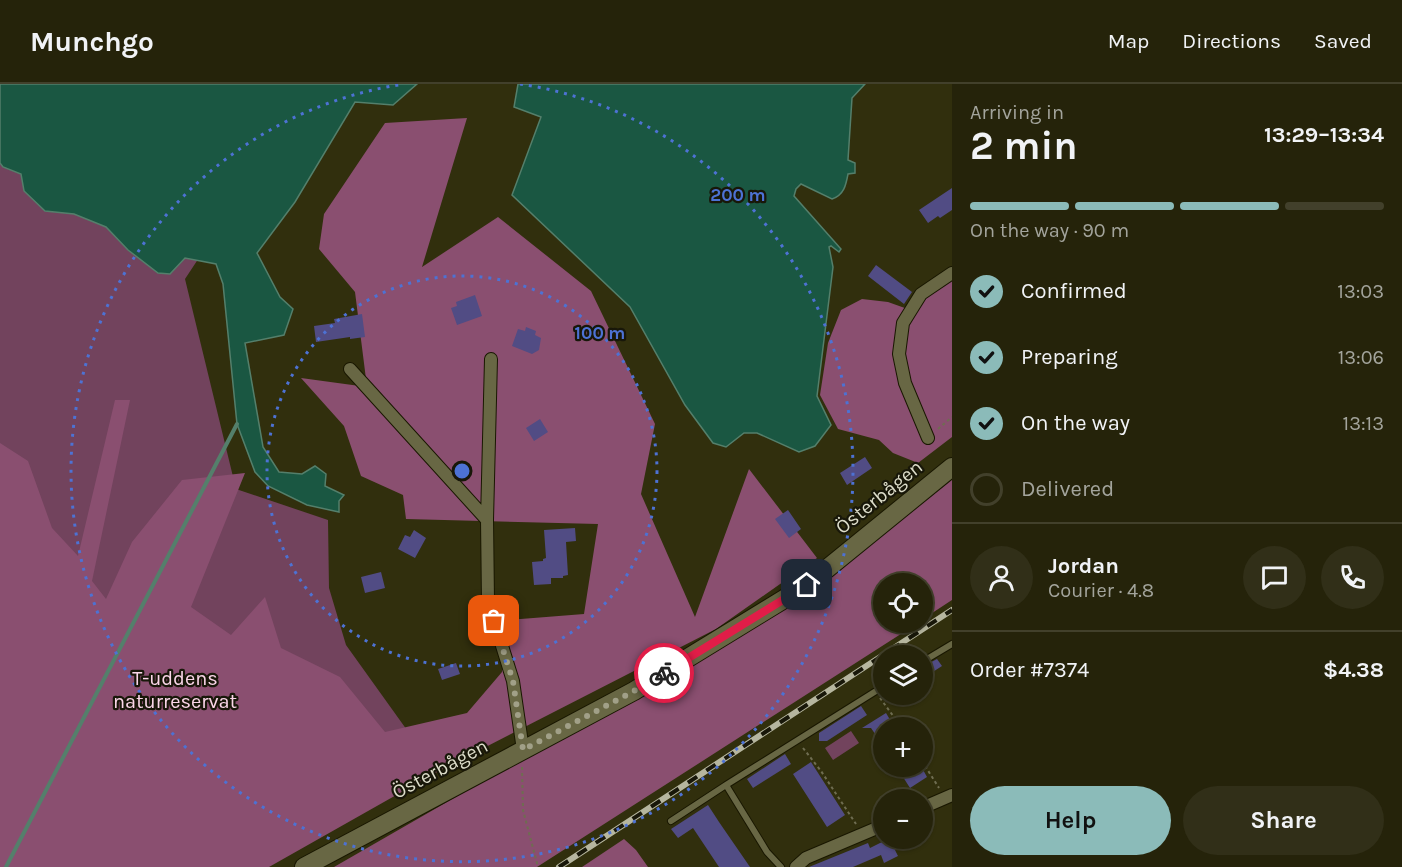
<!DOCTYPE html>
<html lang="en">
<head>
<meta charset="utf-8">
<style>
	:root { --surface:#25230a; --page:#312f18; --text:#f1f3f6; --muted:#a3a49c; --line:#42402b; --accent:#8bbbb9 }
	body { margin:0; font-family:Karla,sans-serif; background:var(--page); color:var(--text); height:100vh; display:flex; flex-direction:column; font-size:22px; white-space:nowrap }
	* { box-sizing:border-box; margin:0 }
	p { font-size:20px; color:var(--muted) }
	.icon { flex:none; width:33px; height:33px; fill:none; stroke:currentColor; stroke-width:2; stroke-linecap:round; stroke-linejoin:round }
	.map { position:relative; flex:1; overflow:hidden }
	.panel { display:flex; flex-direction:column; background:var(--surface); width:450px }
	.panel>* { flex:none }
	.buttons { position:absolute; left:873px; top:489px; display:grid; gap:12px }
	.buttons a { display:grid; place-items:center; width:60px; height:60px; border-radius:50%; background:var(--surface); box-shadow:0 2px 4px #0004,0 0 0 2px var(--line); font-size:30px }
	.pin { position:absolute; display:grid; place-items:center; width:51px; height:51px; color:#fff; margin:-26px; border-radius:12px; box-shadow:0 3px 9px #0006 }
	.courier { position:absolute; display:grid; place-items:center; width:60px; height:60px; margin:-30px; border:4px solid #e11d48; border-radius:50%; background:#fff; color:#222; box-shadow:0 2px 8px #0007 }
	.overview em { font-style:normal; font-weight:700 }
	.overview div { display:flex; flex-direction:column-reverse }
	.overview { display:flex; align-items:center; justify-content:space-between; height:102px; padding:0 18px }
	h1 { font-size:39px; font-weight:700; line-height:45px }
	.bar { display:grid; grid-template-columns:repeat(4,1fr); gap:9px 6px; align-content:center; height:72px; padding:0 18px }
	.bar i { height:8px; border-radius:4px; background:var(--line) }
	.bar .on { background:var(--accent) }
	.bar p { grid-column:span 4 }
	.line { display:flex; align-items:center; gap:15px; padding:0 18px; border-top:2px solid var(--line) }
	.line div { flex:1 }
	.round { display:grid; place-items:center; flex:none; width:63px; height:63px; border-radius:32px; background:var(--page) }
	ol { padding:0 18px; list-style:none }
	li { display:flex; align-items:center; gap:18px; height:66px }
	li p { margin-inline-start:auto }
	li .icon { padding:6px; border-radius:50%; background:var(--accent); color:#111; stroke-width:4 }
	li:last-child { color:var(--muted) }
	li i { width:33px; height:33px; border:3px solid var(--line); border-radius:50% }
	.action { display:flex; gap:12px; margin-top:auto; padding:12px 18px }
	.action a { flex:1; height:69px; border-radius:36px; background:var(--accent); color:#111; font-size:24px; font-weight:700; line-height:69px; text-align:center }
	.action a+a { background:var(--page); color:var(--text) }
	header { display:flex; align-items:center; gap:36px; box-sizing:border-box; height:84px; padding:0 30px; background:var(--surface); border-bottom:2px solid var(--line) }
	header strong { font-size:28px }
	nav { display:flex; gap:33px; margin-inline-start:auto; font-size:21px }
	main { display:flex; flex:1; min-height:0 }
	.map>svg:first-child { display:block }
</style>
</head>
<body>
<header>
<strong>Munchgo</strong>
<nav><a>Map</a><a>Directions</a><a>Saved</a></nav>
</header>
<main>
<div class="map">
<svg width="952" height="783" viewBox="0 0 952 783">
	<rect width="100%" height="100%" fill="#312f0d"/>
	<path fill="#72435d" d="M 0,0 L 222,139 L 185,195 L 236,405 L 328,436 L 329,504 L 346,561 L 437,688 L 0,783 Z
		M 851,647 L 859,659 L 833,676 L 825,664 Z"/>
	<path fill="#8a4f70" d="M 467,34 L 422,183 L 498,133 L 591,207 L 655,340 L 641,410 L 695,533 L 749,385 L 817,474 L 716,545 L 437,688 L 269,783 L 0,783 L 0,359 L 28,377 L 52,444 L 78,472 L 115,316 L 130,316 L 92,497 L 106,515 L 132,458 L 182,396 L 245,389 L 191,523 L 231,551 L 265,513 L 281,564 L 340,593 L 385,648 L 467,629 L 502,588 L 507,536 L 584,530 L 598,440 L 406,435 L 403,411 L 361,392 L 344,342 L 301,294 L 367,303 L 355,208 L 319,165 L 324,130 L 385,39 Z
		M 952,196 L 952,353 L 918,379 L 893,369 L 879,356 L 838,345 L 820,311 L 828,259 L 841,226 L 862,215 L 888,218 L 916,228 L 928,212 Z
		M 952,395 L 952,516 L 923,535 L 922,500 L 884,500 L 884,538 L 918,539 L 537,783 L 334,783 L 815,506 Z
		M 624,755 L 636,766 L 648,783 L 582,783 Z"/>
	<path fill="#1a5742" stroke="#547f6b" stroke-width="1.5" d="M 0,0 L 417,0 L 393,21 L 355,18 L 295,118 L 257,169 L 280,213 L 293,225 L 284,251 L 245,259 L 263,363 L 279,388 L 302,390 L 315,382 L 326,390 L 325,402 L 344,411 L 339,417 L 339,428 L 307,421 L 268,402 L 255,388 L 237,340 L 223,200 L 216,180 L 185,174 L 170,190 L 158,189 L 128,166 L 106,143 L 74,130 L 45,127 L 24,107 L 21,90 L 3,83 L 0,79 Z
		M 518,0 L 865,0 L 852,14 L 848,76 L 855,79 L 855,89 L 848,90 C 846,101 844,111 832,115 L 801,100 L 796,105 L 794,112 L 841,165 L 839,168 L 831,162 L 829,163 L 833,183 L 817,312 L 831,341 L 815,362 L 799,368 L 757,349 L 744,349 L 726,363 L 713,359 L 685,321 L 630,223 L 512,111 L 541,33 L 514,23 Z"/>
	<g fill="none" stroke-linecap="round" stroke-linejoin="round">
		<path stroke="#547f6b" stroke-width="4" d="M 6,783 L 237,340"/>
	</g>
	<path fill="#514c84" d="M 952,104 L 952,126 L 940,134 L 938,132 L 928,139 L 919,126 Z
		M 876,181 L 912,208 L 904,220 L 868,192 Z
		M 475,211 L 482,232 L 457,241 L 451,224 L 457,222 L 456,218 Z
		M 362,230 L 365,253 L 350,255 L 350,253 L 316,258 L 314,242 L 335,239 L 334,235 Z
		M 526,243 L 536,247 L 535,251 L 541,254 L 539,266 L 532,270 L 512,262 L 518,245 L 525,247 Z
		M 540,335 L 548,348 L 534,357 L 526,344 Z
		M 865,373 L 872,384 L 847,401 L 840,389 Z
		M 788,426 L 801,445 L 789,454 L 775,435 Z
		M 575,444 L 576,457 L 566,458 L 568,491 L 563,492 L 563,494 L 551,494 L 551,500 L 534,501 L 532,478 L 543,477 L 543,475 L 546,474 L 544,446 Z
		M 414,446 L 426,454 L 415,474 L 398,465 L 405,451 L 410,453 Z
		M 381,488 L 385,504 L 365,509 L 361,493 Z
		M 937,575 L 942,582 L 922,595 L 922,583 Z
		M 456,579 L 460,590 L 442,596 L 438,585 Z
		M 861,622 L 867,631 L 827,657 L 819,657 L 819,649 Z
		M 886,629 L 895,644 L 884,644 L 884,663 L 871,644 L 862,644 Z
		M 785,670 L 791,680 L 753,704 L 747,695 Z
		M 811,678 L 845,731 L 827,743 L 793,690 Z
		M 896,682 L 921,682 L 927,693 L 910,704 Z
		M 708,721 L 719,738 L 750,783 L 719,783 L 693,744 L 678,754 L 671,745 Z
		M 890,754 L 921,754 L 895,766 L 898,772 L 884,779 L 881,771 L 853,783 L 809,783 L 868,759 L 870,764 Z"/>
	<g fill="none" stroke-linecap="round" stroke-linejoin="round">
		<defs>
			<path id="lane" d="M 922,578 L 952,560
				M 726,701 L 884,602
				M 671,737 L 726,701 L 767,768 L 781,783"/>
			<path id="street" d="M 491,275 L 487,436 L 488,517 L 513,597 L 523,666
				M 350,285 L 487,436
				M 928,354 L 905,299 L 899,270 L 903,239 L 921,210 L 952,189
				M 922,724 L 952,711
				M 796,783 L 806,774 L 884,741"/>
			<path id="secondary" d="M 304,783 L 634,607 L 807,501 L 952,383"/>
		</defs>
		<use href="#lane" stroke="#191701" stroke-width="8"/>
		<use href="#street" stroke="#191701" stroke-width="14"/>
		<use href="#secondary" stroke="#191701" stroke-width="20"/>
		<path stroke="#6f6d51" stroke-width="2" stroke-dasharray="3 3" stroke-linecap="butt" d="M 938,345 L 952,333
			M 880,614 L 902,644
			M 803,664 L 821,687 L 856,740
			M 922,677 L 939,704
			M 522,683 L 523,726 L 538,783"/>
		<use href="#lane" stroke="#686744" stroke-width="6"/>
		<use href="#street" stroke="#686744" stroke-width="12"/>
		<use href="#secondary" stroke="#686744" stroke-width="18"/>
		<defs>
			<path id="rail" d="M 559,783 L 952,526"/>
		</defs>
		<use href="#rail" stroke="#b6b69f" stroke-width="6"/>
		<use href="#rail" stroke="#181709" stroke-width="4" stroke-dasharray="11" stroke-linecap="butt"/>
	</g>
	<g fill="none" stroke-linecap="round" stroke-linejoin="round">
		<path stroke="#a1a088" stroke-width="6" stroke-dasharray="0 10.8" d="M 494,537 L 513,597 L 523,666 L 634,607 L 664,589"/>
		<path stroke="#e11d48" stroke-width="8" d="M 664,589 L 807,501"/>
	</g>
	<g fill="none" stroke="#4d72d4" stroke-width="3" stroke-dasharray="3 6">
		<circle cx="462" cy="387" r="195"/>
		<path d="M520 0A391 391 0 1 1 404 0"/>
	</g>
	<g text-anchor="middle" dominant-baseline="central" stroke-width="4.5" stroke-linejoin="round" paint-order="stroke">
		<g font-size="20" fill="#ddddca" stroke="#181709">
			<text transform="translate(879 413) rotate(-39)">Österbågen</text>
			<text transform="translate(440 685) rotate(-28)">Österbågen</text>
		</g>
		<g font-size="20" fill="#fbd6e9" stroke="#181709">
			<text x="175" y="594">T-uddens<tspan x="175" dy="23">naturreservat</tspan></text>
		</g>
	</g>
	<circle cx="462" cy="387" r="9" fill="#4d72d4" stroke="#181709" stroke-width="3"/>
	<g font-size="18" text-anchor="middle" font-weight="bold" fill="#4d72d4" stroke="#181709" stroke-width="4.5" stroke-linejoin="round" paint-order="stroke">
		<text x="738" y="117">200 m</text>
		<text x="600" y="255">100 m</text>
	</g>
</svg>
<div class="buttons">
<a><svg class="icon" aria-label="locate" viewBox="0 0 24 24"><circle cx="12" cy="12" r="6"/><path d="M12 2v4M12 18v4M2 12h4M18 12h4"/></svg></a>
<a><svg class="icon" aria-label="layers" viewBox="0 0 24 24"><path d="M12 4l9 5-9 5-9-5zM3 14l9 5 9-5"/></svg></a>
<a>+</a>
<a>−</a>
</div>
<div class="pin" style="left:494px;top:537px;background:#ea580c"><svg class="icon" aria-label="bag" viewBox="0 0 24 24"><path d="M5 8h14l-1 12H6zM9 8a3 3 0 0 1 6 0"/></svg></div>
<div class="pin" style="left:807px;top:501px;background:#1f2937"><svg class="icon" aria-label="home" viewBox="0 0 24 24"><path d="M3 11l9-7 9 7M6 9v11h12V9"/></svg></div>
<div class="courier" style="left:664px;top:589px"><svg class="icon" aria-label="bike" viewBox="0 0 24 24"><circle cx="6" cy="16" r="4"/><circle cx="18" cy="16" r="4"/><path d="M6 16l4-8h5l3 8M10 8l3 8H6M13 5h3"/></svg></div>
</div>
<section class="panel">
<div class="overview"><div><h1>2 min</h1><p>Arriving in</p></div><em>13:29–13:34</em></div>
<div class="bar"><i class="on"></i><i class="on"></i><i class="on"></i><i></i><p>On the way · 90 m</p></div>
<ol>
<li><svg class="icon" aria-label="check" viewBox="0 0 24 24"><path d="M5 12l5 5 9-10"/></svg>Confirmed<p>13:03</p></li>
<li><svg class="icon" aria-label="check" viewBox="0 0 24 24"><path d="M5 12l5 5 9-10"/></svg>Preparing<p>13:06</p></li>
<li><svg class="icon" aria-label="check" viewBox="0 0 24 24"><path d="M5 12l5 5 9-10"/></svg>On the way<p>13:13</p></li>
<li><i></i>Delivered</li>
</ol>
<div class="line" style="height:108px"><a class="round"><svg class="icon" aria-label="person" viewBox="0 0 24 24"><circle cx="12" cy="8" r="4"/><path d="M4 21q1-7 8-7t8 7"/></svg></a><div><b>Jordan</b><p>Courier · 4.8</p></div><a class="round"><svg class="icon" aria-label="chat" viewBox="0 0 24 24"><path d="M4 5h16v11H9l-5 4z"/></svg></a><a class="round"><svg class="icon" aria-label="phone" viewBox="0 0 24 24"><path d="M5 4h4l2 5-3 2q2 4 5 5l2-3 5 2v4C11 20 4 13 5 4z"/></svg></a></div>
<div class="line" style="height:78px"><div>Order #7374</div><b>$4.38</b></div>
<div class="action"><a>Help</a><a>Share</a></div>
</section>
</main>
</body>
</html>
